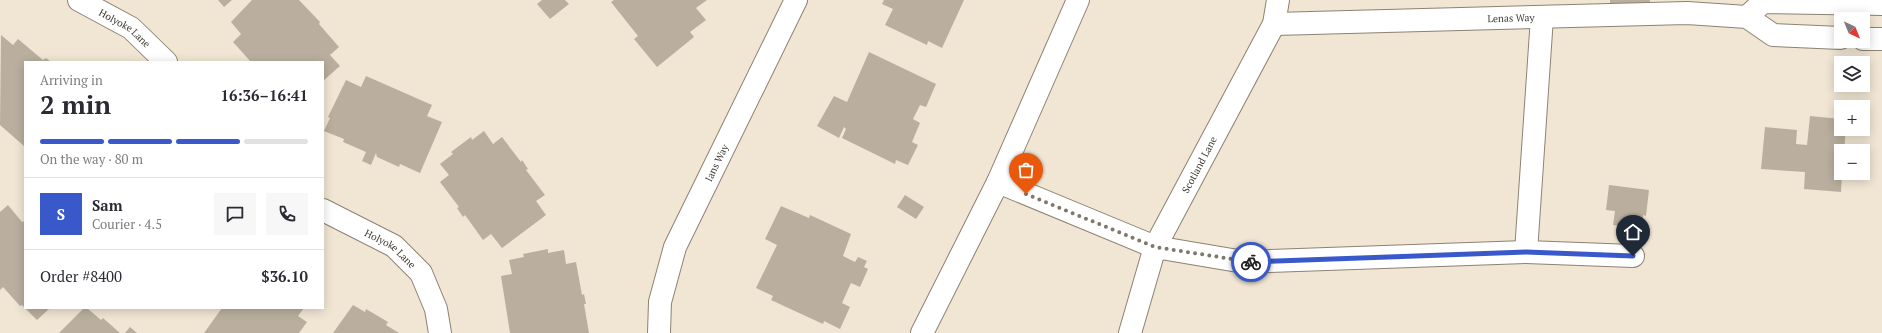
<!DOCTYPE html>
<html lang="en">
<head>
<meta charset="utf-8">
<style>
	:root { --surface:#fff; --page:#f7f7f7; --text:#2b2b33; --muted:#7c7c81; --line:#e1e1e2; --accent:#3959ca }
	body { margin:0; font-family:"PT Serif",serif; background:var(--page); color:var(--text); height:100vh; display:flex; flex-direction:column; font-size:15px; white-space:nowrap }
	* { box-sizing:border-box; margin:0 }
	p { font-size:13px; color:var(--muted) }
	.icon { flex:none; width:22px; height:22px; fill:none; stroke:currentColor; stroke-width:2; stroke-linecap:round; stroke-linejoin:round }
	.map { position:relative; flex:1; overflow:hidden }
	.drawer { position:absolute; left:24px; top:61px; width:300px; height:248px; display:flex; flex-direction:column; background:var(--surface); border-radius:0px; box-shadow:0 2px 10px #0003 }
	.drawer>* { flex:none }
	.needle { width:26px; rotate:137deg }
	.tools { position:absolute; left:1834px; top:12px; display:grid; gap:8px }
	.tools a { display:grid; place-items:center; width:36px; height:36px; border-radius:0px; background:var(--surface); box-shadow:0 2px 10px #0003; font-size:20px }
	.pin { position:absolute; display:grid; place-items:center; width:34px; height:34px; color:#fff; margin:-41px -17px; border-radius:50% 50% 50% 0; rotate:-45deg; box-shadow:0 0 4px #0007 }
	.pin .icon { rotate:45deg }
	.courier { position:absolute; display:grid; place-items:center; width:40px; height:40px; margin:-20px; border:3px solid #3959ca; border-radius:50%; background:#fff; color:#222; box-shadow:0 1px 5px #0007 }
	.head em { font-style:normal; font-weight:700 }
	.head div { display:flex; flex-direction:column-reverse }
	.head { display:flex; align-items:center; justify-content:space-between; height:68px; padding:0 16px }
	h1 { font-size:26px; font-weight:700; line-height:30px }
	.bar { display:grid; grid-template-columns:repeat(4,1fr); gap:6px 4px; align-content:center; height:48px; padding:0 16px }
	.bar i { height:5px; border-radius:3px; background:var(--line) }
	.bar .current { background:var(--accent) }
	.bar p { grid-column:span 4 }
	.line { display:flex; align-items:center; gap:10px; padding:0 16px; border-top:1px solid var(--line) }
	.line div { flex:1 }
	.round { display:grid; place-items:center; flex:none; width:42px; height:42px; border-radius:0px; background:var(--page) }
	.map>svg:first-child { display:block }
</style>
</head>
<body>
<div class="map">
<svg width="1882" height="333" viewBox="0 0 1882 333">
	<rect width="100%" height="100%" fill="#f1e6d4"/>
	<path fill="#baaf9f" d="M 218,0 L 232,0 L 224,7 Z
		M 252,0 L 299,0 L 320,22 L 319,24 L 339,47 L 330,55 L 340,66 L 323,81 L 323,62 L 251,62 L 233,42 L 241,34 L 231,22 Z
		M 542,0 L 565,0 L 569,4 L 550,19 L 537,4 Z
		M 614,0 L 707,0 L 696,8 L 706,20 L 690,32 L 694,37 L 657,67 L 634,39 L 638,36 L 611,2 Z
		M 884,0 L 964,0 L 942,48 L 928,41 L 927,45 L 885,25 L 893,9 L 882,4 Z
		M 1610,0 L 1650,0 L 1650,7 L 1610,4 Z
		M 1,35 L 13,45 L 18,39 L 43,60 L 46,58 L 51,62 L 25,62 L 24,146 L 0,125 Z
		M 869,52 L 936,84 L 926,107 L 920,105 L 913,119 L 920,123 L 912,142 L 918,145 L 908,165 L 896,160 L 895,164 L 842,138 L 846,129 L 844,127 L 839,138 L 817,126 L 834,96 L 847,102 Z
		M 366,76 L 432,105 L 427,116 L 442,122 L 420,173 L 400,164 L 399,167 L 377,157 L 376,153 L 371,165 L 362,161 L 366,152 L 343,142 L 344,139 L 324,131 L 330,118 L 328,117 L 346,80 L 361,87 Z
		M 1810,116 L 1841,119 L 1841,129 L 1846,129 L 1844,151 L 1841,151 L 1842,173 L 1841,192 L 1804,189 L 1805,172 L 1761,169 L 1765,127 L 1797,130 L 1796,144 L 1807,145 Z
		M 484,131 L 493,144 L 502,137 L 521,162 L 522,160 L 528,169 L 526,170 L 545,195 L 536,201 L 546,215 L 502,248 L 491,234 L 483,240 L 465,215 L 463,217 L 457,208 L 459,207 L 440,182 L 449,175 L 440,164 L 453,154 L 451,152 L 471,137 L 472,140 Z
		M 1609,185 L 1649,190 L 1646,216 L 1643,215 L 1642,229 L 1613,225 L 1615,211 L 1606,210 Z
		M 905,195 L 924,207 L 916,219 L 897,207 Z
		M 8,205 L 22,222 L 25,221 L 25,308 L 22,305 L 20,306 L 3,287 L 0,290 L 0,212 Z
		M 781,206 L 809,218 L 810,215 L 851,234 L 843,256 L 855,262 L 858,257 L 867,261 L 864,267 L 868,269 L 860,287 L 851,283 L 842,303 L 850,307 L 840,329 L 824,321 L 823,324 L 771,300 L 773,296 L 756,288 L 777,245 L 765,239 Z
		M 548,249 L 548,253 L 564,250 L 566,264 L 576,262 L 582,295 L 584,294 L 586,304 L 584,304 L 589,333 L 510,333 L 501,276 L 512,274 L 509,260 L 524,257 L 523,254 Z
		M 353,305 L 365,312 L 366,309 L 388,322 L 386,325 L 399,333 L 333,333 Z
		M 25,308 L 50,308 L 37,320 Z
		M 84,308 L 87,308 L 101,320 L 103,318 L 120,333 L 59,333 Z
		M 222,308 L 304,308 L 298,316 L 307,322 L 299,333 L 204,333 Z
		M 130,327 L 137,333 L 125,333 Z"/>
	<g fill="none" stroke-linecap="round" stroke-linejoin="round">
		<defs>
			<g id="minor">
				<path id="s1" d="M 79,0 L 131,28 L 166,62"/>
				<path d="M 1747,17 L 1763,2 L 1882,4"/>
				<path id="s2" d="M 1274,24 L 1687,13 L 1747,17 L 1773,35 L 1841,38"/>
				<path d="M 1863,39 L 1882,39"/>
				<path d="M 998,182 L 1155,247 L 1244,262 L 1526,252 L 1633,256"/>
				<path id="s3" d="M 323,210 L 394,246 L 421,273 L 436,309 L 440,333"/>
				<path d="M 1526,252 L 1542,17"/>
				<path id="s4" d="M 659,333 L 660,302 L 675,247 L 796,0"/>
				<path d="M 922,333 L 998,182 L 1078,0"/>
				<path id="s5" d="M 1130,333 L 1155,247 L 1274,24 L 1278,0"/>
			</g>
		</defs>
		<use href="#minor" stroke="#8d8273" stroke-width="24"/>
		<use href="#minor" stroke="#fff" stroke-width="22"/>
	</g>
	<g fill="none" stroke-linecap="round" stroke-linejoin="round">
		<path stroke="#7d776c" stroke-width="4" stroke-dasharray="0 7.2" d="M 1026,194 L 1155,247 L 1251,262"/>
		<path stroke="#3959ca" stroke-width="5" d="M 1251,262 L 1526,252 L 1633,256"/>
	</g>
	<g text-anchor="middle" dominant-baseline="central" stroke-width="3" stroke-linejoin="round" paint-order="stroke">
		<g font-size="10" fill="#3f3b34" stroke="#fff">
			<text stroke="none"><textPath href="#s2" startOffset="237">Lenas Way</textPath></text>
			<text stroke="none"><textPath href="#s1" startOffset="54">Holyoke Lane</textPath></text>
			<text stroke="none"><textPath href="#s4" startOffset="182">Ians Way</textPath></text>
			<text stroke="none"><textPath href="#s5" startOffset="183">Scotland Lane</textPath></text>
			<text stroke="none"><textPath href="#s3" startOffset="78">Holyoke Lane</textPath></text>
		</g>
	</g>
</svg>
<div class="tools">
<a><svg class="needle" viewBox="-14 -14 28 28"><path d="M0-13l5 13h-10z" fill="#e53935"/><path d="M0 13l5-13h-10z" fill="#7c7c81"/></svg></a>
<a><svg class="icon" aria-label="layers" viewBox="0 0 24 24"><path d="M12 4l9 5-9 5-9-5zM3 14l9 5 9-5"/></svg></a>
<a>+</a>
<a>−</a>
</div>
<div class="pin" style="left:1026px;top:194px;background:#ea580c"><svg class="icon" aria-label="bag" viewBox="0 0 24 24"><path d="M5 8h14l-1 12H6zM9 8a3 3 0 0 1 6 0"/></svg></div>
<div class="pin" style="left:1633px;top:256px;background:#1f2937"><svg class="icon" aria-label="home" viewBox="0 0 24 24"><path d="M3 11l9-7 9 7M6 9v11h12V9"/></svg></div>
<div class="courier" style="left:1251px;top:262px"><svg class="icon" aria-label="bike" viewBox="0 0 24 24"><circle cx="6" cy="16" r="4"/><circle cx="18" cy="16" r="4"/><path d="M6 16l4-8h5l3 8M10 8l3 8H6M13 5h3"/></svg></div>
<section class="drawer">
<div class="head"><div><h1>2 min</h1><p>Arriving in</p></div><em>16:36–16:41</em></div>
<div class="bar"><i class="current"></i><i class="current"></i><i class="current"></i><i></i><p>On the way · 80 m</p></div>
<div class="line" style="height:72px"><b class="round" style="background:var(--accent);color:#fff">S</b><div><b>Sam</b><p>Courier · 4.5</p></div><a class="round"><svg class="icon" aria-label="chat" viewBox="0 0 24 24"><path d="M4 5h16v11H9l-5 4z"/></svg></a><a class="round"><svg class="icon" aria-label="phone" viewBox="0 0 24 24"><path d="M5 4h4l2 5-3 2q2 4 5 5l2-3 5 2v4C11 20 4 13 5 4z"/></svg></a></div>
<div class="line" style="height:52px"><div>Order #8400</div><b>$36.10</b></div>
</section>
</div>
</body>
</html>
